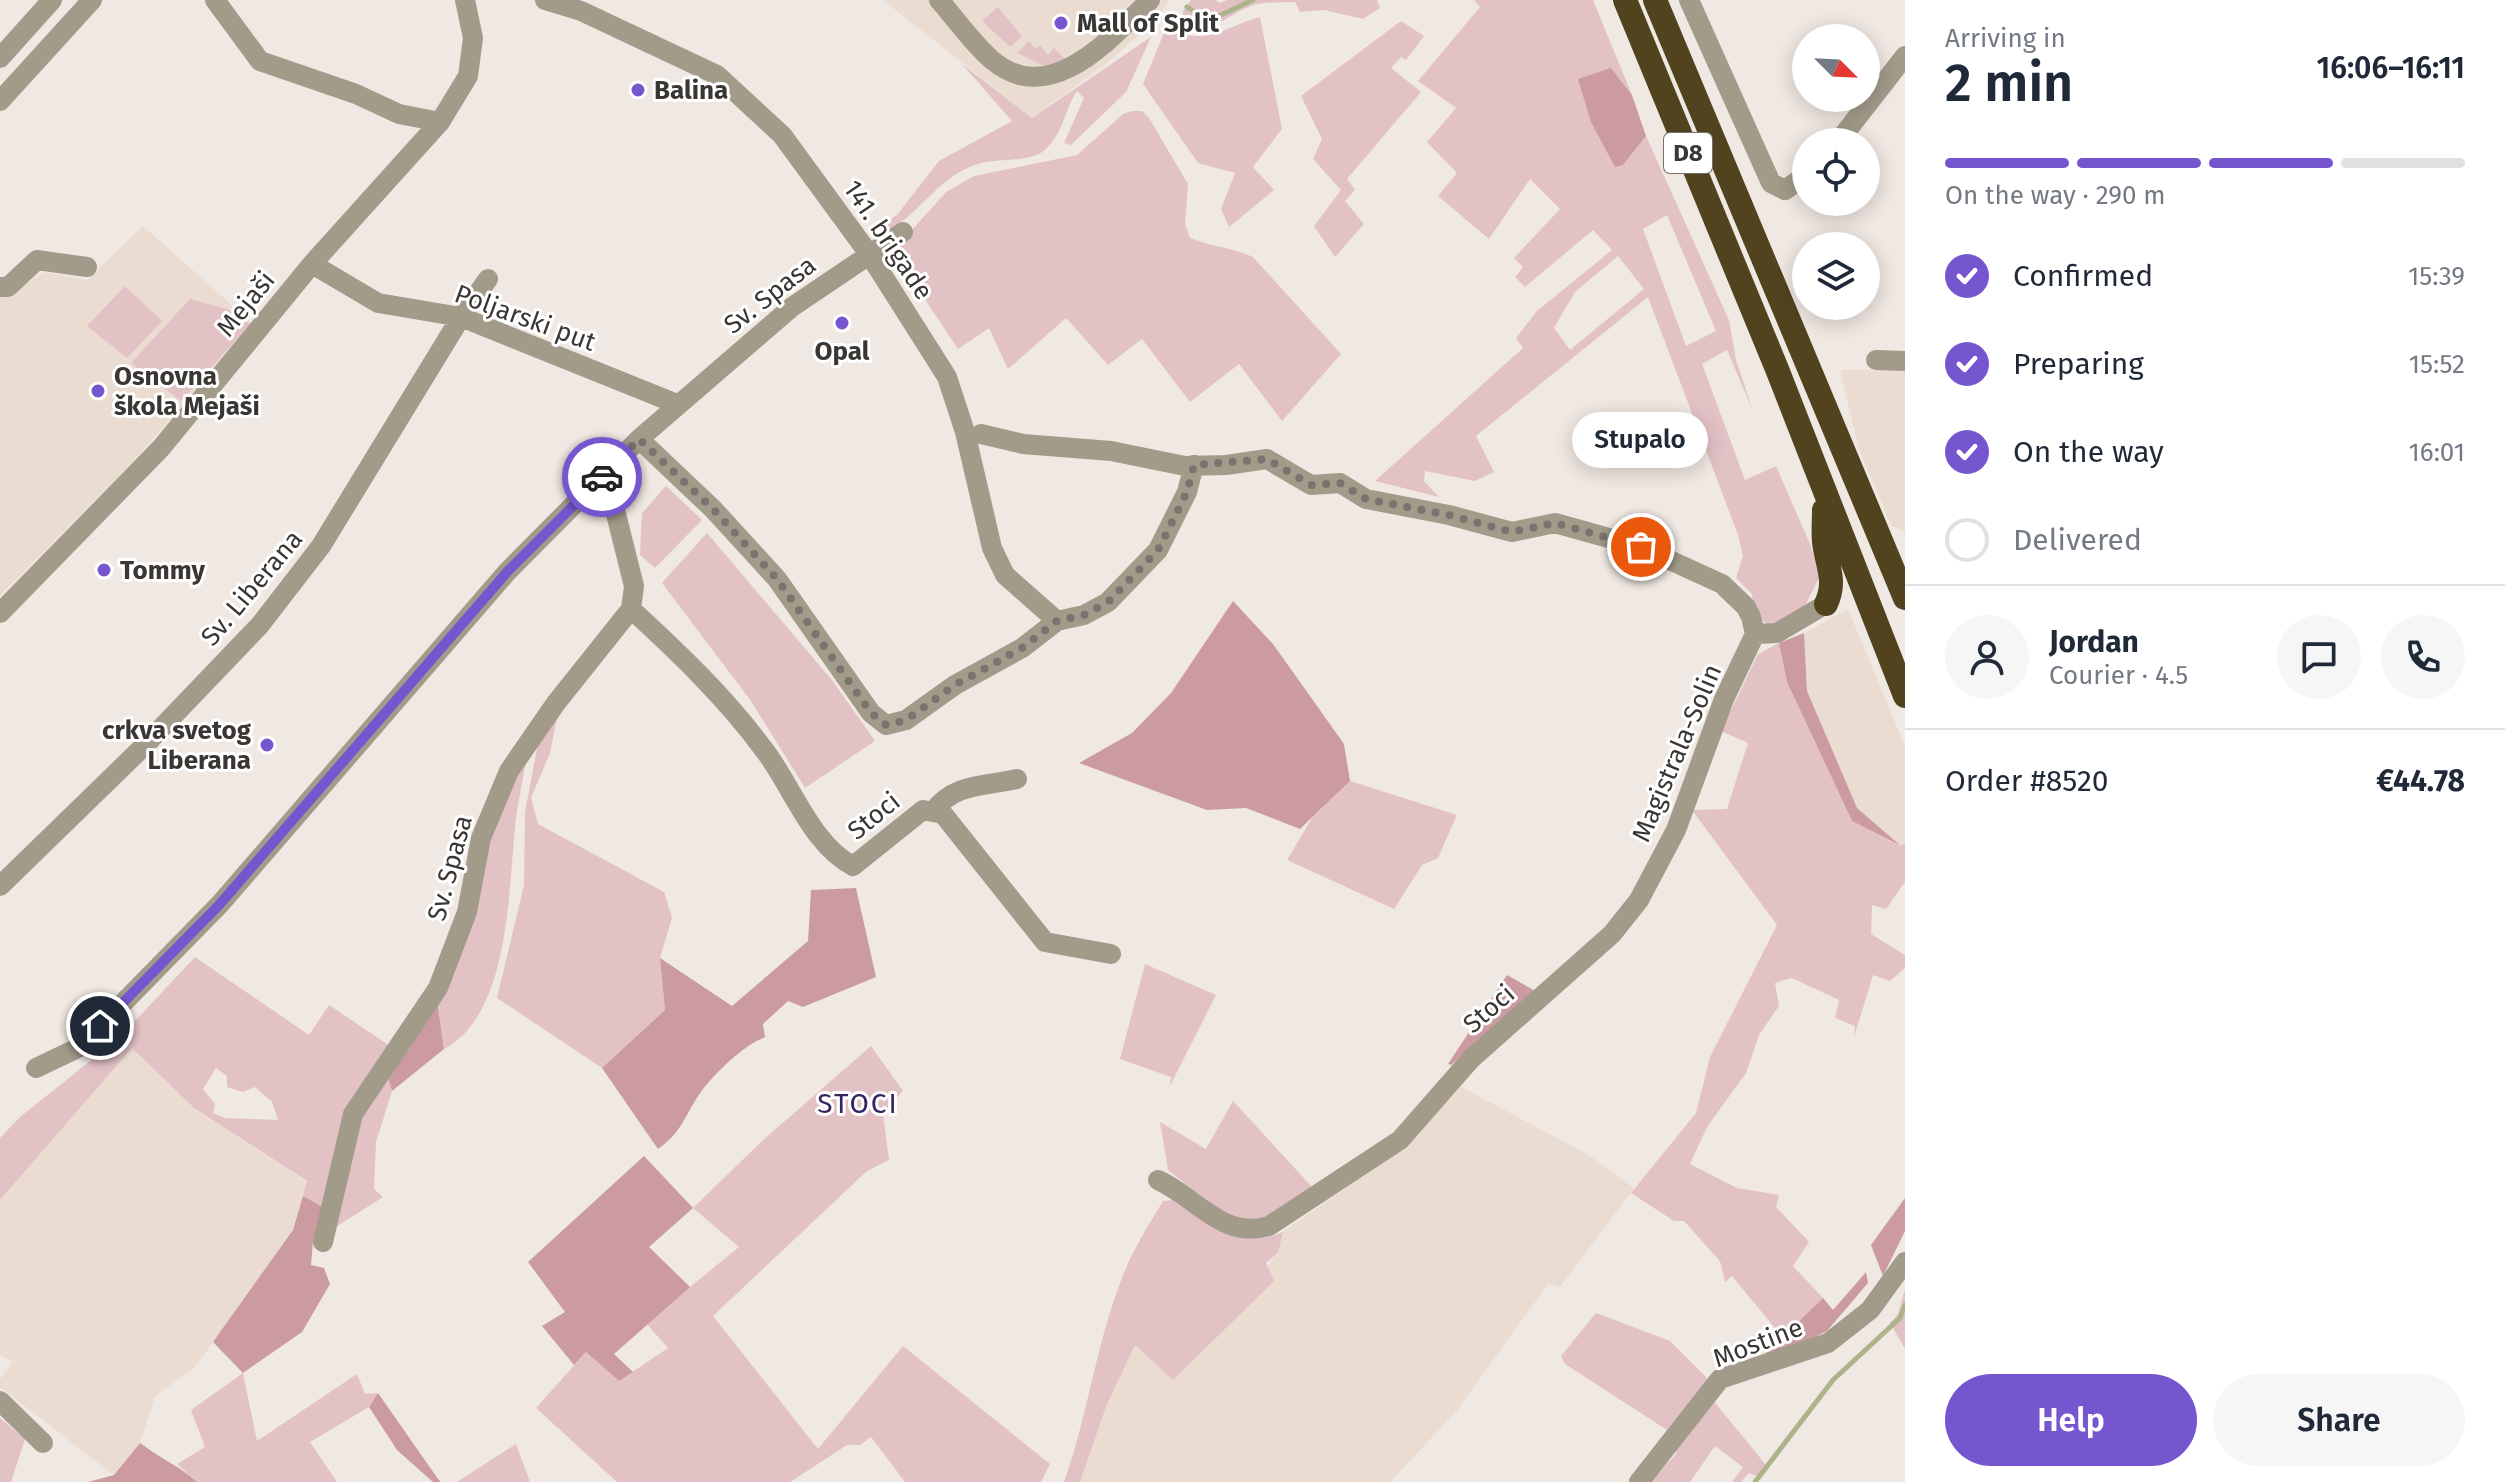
<!DOCTYPE html>
<html lang="en">
<head>
<meta charset="utf-8">
<style>
	:root { --surface:#fff; --page:#f6f6f7; --text:#1f2937; --muted:#747a83; --line:#e0e1e3; --accent:#7656cf }
	body { margin:0; font-family:"Fira Sans",sans-serif; background:var(--page); color:var(--text); height:100vh; display:flex; flex-direction:column; font-size:30px; white-space:nowrap }
	* { box-sizing:border-box; margin:0 }
	p { font-size:26px; color:var(--muted) }
	.icon { flex:none; width:44px; height:44px; fill:none; stroke:currentColor; stroke-width:2; stroke-linecap:round; stroke-linejoin:round }
	.map { position:relative; flex:1; overflow:hidden }
	.drawer { display:flex; flex-direction:column; background:var(--surface); width:600px }
	.drawer>* { flex:none }
	.needle { width:52px; rotate:114deg }
	.fabs { position:absolute; left:1792px; top:24px; display:grid; gap:16px }
	.fabs a { display:grid; place-items:center; width:88px; height:88px; border-radius:50%; background:var(--surface); box-shadow:0 4px 20px #0003; font-size:40px }
	.pin { position:absolute; display:grid; place-items:center; width:68px; height:68px; color:#fff; margin:-34px; border:4px solid #fff; border-radius:50%; box-shadow:0 2px 8px #0007 }
	.courier { position:absolute; display:grid; place-items:center; width:80px; height:80px; margin:-40px; border:6px solid #7656cf; border-radius:50%; background:#fff; color:#222; box-shadow:0 2px 10px #0007 }
	.bubble { position:absolute; height:56px; border-radius:28px; background:var(--surface); box-shadow:0 4px 20px #0003; font-size:26px; font-weight:600; line-height:56px; text-align:center }
	.head em { font-style:normal; font-weight:600 }
	.head div { display:flex; flex-direction:column-reverse }
	.head { display:flex; align-items:center; justify-content:space-between; height:136px; padding:0 40px }
	h1 { font-size:52px; font-weight:600; line-height:60px }
	.bar { display:grid; grid-template-columns:repeat(4,1fr); gap:12px 8px; align-content:center; height:96px; padding:0 40px }
	.bar i { height:10px; border-radius:6px; background:var(--line) }
	.bar .active { background:var(--accent) }
	.bar p { grid-column:span 4 }
	.line { display:flex; align-items:center; gap:20px; padding:0 40px; border-top:2px solid var(--line) }
	.line div { flex:1 }
	.round { display:grid; place-items:center; flex:none; width:84px; height:84px; border-radius:42px; background:var(--page) }
	ol { padding:0 40px; list-style:none }
	li { display:flex; align-items:center; gap:24px; height:88px }
	li p { margin-inline-start:auto }
	li .icon { padding:8px; border-radius:50%; background:var(--accent); color:#fff; stroke-width:4 }
	li:last-child { color:var(--muted) }
	li i { width:44px; height:44px; border:4px solid var(--line); border-radius:50% }
	.primary-button { display:flex; gap:16px; margin-top:auto; padding:16px 40px }
	.primary-button a { flex:1; height:92px; border-radius:48px; background:var(--accent); color:#fff; font-size:32px; font-weight:600; line-height:92px; text-align:center }
	.primary-button a+a { background:var(--page); color:var(--text) }
	main { display:flex; flex:1; min-height:0 }
	.map>svg:first-child { display:block }
</style>
</head>
<body>
<main>
<div class="map">
<svg width="1905" height="1482" viewBox="0 0 1905 1482">
	<rect width="100%" height="100%" fill="#f0e8e2"/>
	<path fill="#eadcd0" d="M 883,0 L 1170,0 L 1155,21 L 1106,64 L 1032,118 Z
		M 143,226 L 254,325 L 137,457 L 0,596 L 0,294 L 18,289 L 44,272 L 87,280 Z
		M 1840,370 L 1905,370 L 1905,532 L 1891,525 L 1859,449 Z
		M 1848,609 L 1905,746 L 1905,844 L 1901,846 L 1857,809 L 1807,691 L 1804,633 Z
		M 132,1048 L 194,1108 L 307,1182 L 293,1230 L 261,1277 L 195,1367 L 155,1396 L 140,1443 L 114,1475 L 0,1387 L 0,1379 L 13,1362 L 0,1355 L 0,1200 Z
		M 1461,1087 L 1587,1154 L 1634,1188 L 1560,1287 L 1548,1284 L 1455,1413 L 1390,1482 L 1080,1482 L 1107,1404 L 1135,1344 L 1173,1380 L 1278,1253 L 1283,1232 L 1403,1148 Z"/>
	<path fill="#e3c2c6" fill-rule="evenodd" d="M 1191,0 L 1216,0 L 1219,3 L 1228,0 L 1377,0 L 1380,8 L 1363,19 L 1324,10 L 1300,12 L 1295,2 C 1281,3 1263,1 1251,6 C 1228,14 1206,40 1182,22 L 1183,11 Z
		M 1474,0 L 1593,0 L 1632,95 L 1611,68 L 1623,165 L 1646,136 L 1729,320 L 1736,360 L 1753,411 L 1727,350 L 1702,364 L 1745,480 L 1776,466 L 1810,544 L 1820,576 L 1804,608 L 1769,627 L 1754,611 L 1752,594 L 1736,578 L 1743,556 L 1738,535 L 1648,297 L 1476,436 L 1494,472 L 1475,481 L 1425,471 L 1424,481 L 1439,497 L 1375,481 L 1523,348 L 1516,338 L 1537,311 L 1612,250 L 1593,230 L 1525,287 L 1515,277 L 1523,267 L 1514,258 L 1560,209 L 1530,179 L 1489,239 L 1438,196 L 1457,173 L 1427,142 L 1456,108 L 1418,81 L 1480,7 ZM 1667,215 L 1716,331 L 1686,346 L 1643,229 ZM 1618,256 L 1644,289 L 1570,350 L 1554,328 L 1575,292 Z
		M 998,7 L 1022,36 L 1010,47 L 982,21 Z
		M 1260,17 L 1282,129 L 1253,167 L 1274,190 L 1229,227 L 1221,209 L 1235,173 L 1198,163 L 1143,84 L 1166,28 C 1208,47 1221,28 1260,17 Z
		M 1401,21 L 1424,36 L 1406,60 L 1401,57 L 1391,68 L 1421,92 L 1347,179 L 1355,190 L 1345,201 L 1364,224 L 1335,257 L 1314,226 L 1341,190 L 1313,159 L 1322,139 L 1301,96 Z
		M 1151,37 L 1126,92 L 1071,145 L 1064,143 L 1084,98 L 1077,91 C 1064,111 1064,132 1045,150 C 1030,163 997,158 978,164 C 938,176 921,214 884,233 L 879,227 L 897,215 L 939,161 L 1012,121 L 962,64 L 1032,118 Z
		M 1029,41 L 1035,49 L 1040,45 L 1048,55 L 1054,48 L 1066,60 L 1061,67 L 1044,66 L 1017,53 Z
		M 1132,111 L 1142,111 L 1149,118 L 1188,184 L 1185,224 L 1190,238 C 1211,246 1232,248 1253,257 L 1341,354 L 1282,421 L 1239,364 L 1190,402 L 1142,339 L 1108,365 L 1066,318 L 1008,369 L 989,328 L 958,349 L 891,248 L 902,241 L 946,192 L 974,176 L 1077,155 L 1123,114 Z
		M 125,286 L 162,321 L 127,358 L 87,326 Z
		M 190,299 L 230,310 L 250,324 L 181,401 L 131,363 Z
		M 666,486 L 702,520 L 655,568 L 640,555 L 642,513 Z
		M 707,533 L 832,680 L 875,741 L 805,788 L 751,701 L 662,583 Z
		M 1779,643 L 1787,682 L 1852,821 L 1900,846 L 1905,844 L 1905,882 L 1886,909 L 1872,905 L 1871,934 L 1905,955 L 1905,968 L 1890,981 L 1873,975 L 1854,1037 L 1855,1026 L 1835,1018 L 1839,1000 L 1792,978 L 1775,983 L 1779,1006 L 1759,1035 L 1746,1073 L 1707,1127 L 1690,1164 L 1737,1188 L 1779,1195 L 1776,1207 L 1809,1242 L 1793,1266 L 1823,1298 L 1783,1338 L 1732,1276 L 1725,1282 L 1720,1261 L 1684,1221 L 1674,1221 L 1631,1193 L 1696,1113 L 1710,1057 L 1777,925 L 1692,810 L 1727,809 L 1748,743 L 1721,731 L 1758,654 Z
		M 558,713 L 550,753 L 531,798 L 538,824 L 664,892 L 672,918 L 660,958 L 665,1010 L 602,1068 L 497,998 L 524,885 L 525,812 L 539,738 Z
		M 528,752 C 524,774 519,796 516,818 C 508,884 512,1013 444,1049 L 437,1001 C 482,934 474,876 500,807 C 507,788 519,770 528,752 Z
		M 1350,781 L 1457,815 L 1438,858 L 1422,865 L 1394,909 L 1287,860 L 1312,818 Z
		M 195,957 L 309,1035 L 329,1005 L 390,1046 L 323,1207 L 303,1196 L 307,1181 L 194,1108 L 132,1048 L 0,1200 L 0,1138 L 20,1117 L 119,1038 ZM 216,1068 L 227,1076 L 227,1087 L 243,1092 L 255,1087 L 272,1102 L 278,1120 L 225,1118 L 213,1113 L 215,1104 L 203,1089 Z
		M 1145,964 L 1216,995 L 1170,1086 L 1171,1077 L 1120,1059 Z
		M 871,1046 L 903,1091 L 883,1113 L 889,1160 L 867,1171 L 713,1316 L 818,1449 L 903,1346 L 1050,1464 L 1041,1482 L 905,1482 L 871,1437 L 860,1445 L 847,1445 L 790,1482 L 617,1482 L 536,1408 L 586,1352 L 619,1381 L 668,1348 L 646,1323 L 739,1247 L 693,1208 L 763,1140 Z
		M 386,1072 L 392,1091 L 376,1142 L 374,1189 L 383,1197 L 331,1230 L 366,1104 Z
		M 1233,1101 L 1314,1189 L 1264,1221 L 1230,1219 L 1168,1170 L 1160,1122 L 1206,1149 Z
		M 1172,1200 C 1208,1224 1239,1251 1283,1232 L 1278,1253 L 1266,1263 L 1274,1281 L 1173,1380 L 1135,1345 L 1107,1404 L 1080,1482 L 1064,1482 C 1088,1415 1096,1344 1122,1278 C 1132,1251 1148,1226 1163,1201 Z
		M 1905,1289 L 1905,1349 L 1890,1323 L 1898,1314 Z
		M 1596,1313 L 1670,1341 L 1708,1379 L 1667,1430 L 1565,1364 L 1561,1356 Z
		M 243,1373 L 257,1441 L 357,1374 L 365,1394 L 378,1393 L 369,1407 L 310,1442 L 337,1482 L 197,1482 L 177,1464 L 205,1447 L 191,1410 Z
		M 1712,1399 L 1766,1465 L 1757,1476 L 1749,1473 L 1741,1482 L 1732,1482 L 1743,1467 L 1715,1446 L 1690,1482 L 1650,1482 L 1676,1454 L 1676,1448 Z
		M 0,1418 L 25,1439 L 11,1482 L 0,1482 Z
		M 516,1444 L 530,1482 L 457,1482 Z"/>
	<path fill="#cb9ba1" d="M 1611,68 L 1632,95 L 1646,136 L 1623,165 L 1615,167 L 1591,122 L 1578,79 Z
		M 1233,601 L 1273,644 L 1344,744 L 1350,781 L 1300,829 L 1246,808 L 1207,810 L 1079,763 L 1132,733 L 1171,693 Z
		M 1804,633 L 1807,691 L 1857,808 L 1901,846 L 1852,821 L 1787,682 L 1779,643 Z
		M 856,888 L 876,977 L 803,1007 L 788,1001 L 763,1024 L 765,1037 C 743,1046 718,1070 703,1089 C 685,1113 684,1131 658,1149 L 602,1068 L 665,1010 L 660,958 L 732,1006 L 808,941 L 811,890 Z
		M 1507,975 L 1537,992 L 1451,1065 L 1448,1064 Z
		M 437,1001 L 444,1049 L 392,1091 L 386,1072 Z
		M 644,1156 L 693,1208 L 649,1247 L 690,1287 L 614,1354 L 633,1372 L 619,1381 L 586,1352 L 574,1365 L 542,1326 L 565,1312 L 528,1262 Z
		M 303,1196 L 323,1207 L 313,1241 L 311,1265 L 324,1268 L 330,1284 L 302,1332 L 243,1373 L 213,1342 L 293,1230 Z
		M 1905,1198 L 1905,1231 L 1883,1276 L 1871,1245 Z
		M 1866,1272 L 1868,1283 L 1827,1331 L 1799,1345 L 1764,1355 L 1823,1298 L 1833,1310 Z
		M 378,1393 L 438,1479 L 441,1482 L 433,1482 L 397,1450 L 369,1407 Z
		M 140,1443 C 160,1458 179,1466 197,1482 L 88,1482 L 114,1475 Z"/>
	<g fill="none" stroke-linecap="round" stroke-linejoin="round">
		<path stroke="#adb48b" stroke-width="5" d="M 1187,7 L 1208,21 L 1253,0
			M 1755,1482 L 1833,1380 L 1900,1318 L 1905,1305"/>
		<path stroke="#a29b8a" stroke-width="20" d="M 215,0 L 260,61 L 356,94 L 399,114 L 440,122
			M 545,0 L 581,11 L 717,75 L 782,135 L 869,254 L 947,377 L 965,432 L 992,548 L 1005,575 L 1057,621
			M 939,0 C 956,19 972,43 992,60 C 1050,109 1110,39 1150,0
			M 1689,0 L 1771,183 L 1785,190 L 1806,175
			M 0,58 L 52,0
			M 0,101 L 92,0
			M 1838,142 L 1905,56
			M 312,264 L 378,303 L 461,317 L 677,404
			M 0,287 L 8,287 L 37,260 L 87,267
			M 1876,360 L 1905,361
			M 981,434 L 1023,444 L 1111,451 L 1185,466 L 1226,465 L 1267,459 L 1311,485 L 1340,483 L 1366,499 L 1449,515 L 1512,532 L 1555,523 L 1641,547 L 1722,584 L 1746,607 L 1751,617 L 1755,634 L 1724,699 L 1676,830 L 1639,900 L 1612,934 L 1471,1059 L 1400,1140 L 1269,1226 C 1223,1240 1196,1197 1158,1180
			M 639,439 L 713,509 L 777,579 L 871,713 L 886,725 L 906,720 L 955,685 L 1022,648 L 1057,621 L 1084,615 L 1108,602 L 1158,550 L 1187,492 L 1194,465
			M 631,609 C 679,653 727,699 765,751 C 793,788 812,845 853,866 L 923,810 L 943,814 L 1045,942 L 1111,954
			M 0,613 L 161,448 L 312,264 L 440,122 L 468,76 L 473,38 L 465,0
			M 1755,634 L 1777,633 L 1826,604
			M 933,812 C 953,783 986,786 1017,779
			M 0,886 L 146,744 L 260,625 L 321,546 L 461,317 L 488,279
			M 36,1068 L 80,1047 L 220,904 L 507,572 L 639,439 L 792,307 L 903,232
			M 323,1242 L 353,1114 L 438,988 L 467,912 L 481,838 L 509,771 L 556,703 L 631,609 L 634,586 L 606,474
			M 0,1401 L 43,1443
			M 1639,1482 L 1720,1379 L 1828,1343 L 1870,1310 L 1905,1262"/>
		<path stroke="#51431e" stroke-width="24" d="M 1625,0 L 1777,369 L 1905,696
			M 1655,0 L 1905,598
			M 1824,510 C 1824,521 1823,532 1824,542 C 1827,567 1837,580 1826,604"/>
	</g>
	<g fill="none" stroke-linecap="round" stroke-linejoin="round">
		<path stroke="#797470" stroke-width="8" stroke-dasharray="0 14.4" d="M 602,477 L 639,439 L 713,509 L 777,579 L 871,713 L 886,725 L 906,720 L 955,685 L 1022,648 L 1057,621 L 1084,615 L 1108,602 L 1158,550 L 1187,492 L 1194,465 L 1267,459 L 1311,485 L 1340,483 L 1366,499 L 1449,515 L 1512,532 L 1555,523 L 1641,547"/>
		<path stroke="#7656cf" stroke-width="10" d="M 100,1026 L 220,904 L 507,572 L 602,477"/>
	</g>
	<g fill="#7656cf" stroke="#fff" stroke-width="3">
		<circle cx="1061" cy="23" r="8"/>
		<circle cx="638" cy="90" r="8"/>
		<circle cx="842" cy="323" r="8"/>
		<circle cx="98" cy="391" r="8"/>
		<circle cx="104" cy="570" r="8"/>
		<circle cx="267" cy="745" r="8"/>
	</g>
	<g text-anchor="middle" dominant-baseline="central" stroke-width="6" stroke-linejoin="round" paint-order="stroke">
		<rect fill="#fff" stroke="#747270" stroke-width="2" x="1664" y="133" width="48" height="40" rx="6"/>
		<g font-size="24" font-weight="bold" fill="#393633">
			<text x="1688" y="153">D8</text>
		</g>
		<g font-size="26" font-weight="bold" fill="#393633" stroke="#fff" text-anchor="start">
			<text x="1077" y="23">Mall of Split</text>
			<text x="654" y="90">Balina</text>
			<text x="842" y="351" text-anchor="middle">Opal</text>
			<text x="114" y="376">Osnovna<tspan x="114" dy="30">škola Mejaši</tspan></text>
			<text x="120" y="570">Tommy</text>
			<text x="251" y="730" text-anchor="end">crkva svetog<tspan x="251" dy="30">Liberana</tspan></text>
		</g>
		<g font-size="26" fill="#393633" stroke="#fff">
			<text transform="translate(888 240) rotate(56)">141. brigade</text>
			<text transform="translate(770 295) rotate(-38)">Sv. Spasa</text>
			<text transform="translate(246 304) rotate(-51)">Mejaši</text>
			<text transform="translate(525 318) rotate(20)">Poljarski put</text>
			<text transform="translate(252 588) rotate(-50)">Sv. Liberana</text>
			<text transform="translate(1677 753) rotate(-67)">Magistrala-Solin</text>
			<text transform="translate(874 816) rotate(-39)">Stoci</text>
			<text transform="translate(450 868) rotate(-75)">Sv. Spasa</text>
			<text transform="translate(1489 1009) rotate(-41)">Stoci</text>
			<text transform="translate(1758 1343) rotate(-21)">Mostine</text>
		</g>
		<g font-size="28" letter-spacing="2" fill="#342560" stroke="#fff">
			<text x="858" y="1103">STOCI</text>
		</g>
	</g>
</svg>
<div class="fabs">
<a><svg class="needle" viewBox="-14 -14 28 28"><path d="M0-13l5 13h-10z" fill="#e53935"/><path d="M0 13l5-13h-10z" fill="#747a83"/></svg></a>
<a><svg class="icon" aria-label="locate" viewBox="0 0 24 24"><circle cx="12" cy="12" r="6"/><path d="M12 2v4M12 18v4M2 12h4M18 12h4"/></svg></a>
<a><svg class="icon" aria-label="layers" viewBox="0 0 24 24"><path d="M12 4l9 5-9 5-9-5zM3 14l9 5 9-5"/></svg></a>
</div>
<div class="pin" style="left:1641px;top:547px;background:#ea580c"><svg class="icon" aria-label="bag" viewBox="0 0 24 24"><path d="M5 8h14l-1 12H6zM9 8a3 3 0 0 1 6 0"/></svg></div>
<div class="pin" style="left:100px;top:1026px;background:#1f2937"><svg class="icon" aria-label="home" viewBox="0 0 24 24"><path d="M3 11l9-7 9 7M6 9v11h12V9"/></svg></div>
<div class="courier" style="left:602px;top:477px"><svg class="icon" aria-label="car" viewBox="0 0 24 24"><path d="M5 17H2v-5l4-1 3-4h7l3 4 3 1v5h-3M9 17h6M6 11h13"/><circle cx="7" cy="17" r="2"/><circle cx="17" cy="17" r="2"/></svg></div>
<div class="bubble" style="left:1572px;top:412px;width:136px">Stupalo</div>
</div>
<section class="drawer">
<div class="head"><div><h1>2 min</h1><p>Arriving in</p></div><em>16:06–16:11</em></div>
<div class="bar"><i class="active"></i><i class="active"></i><i class="active"></i><i></i><p>On the way · 290 m</p></div>
<ol>
<li><svg class="icon" aria-label="check" viewBox="0 0 24 24"><path d="M5 12l5 5 9-10"/></svg>Confirmed<p>15:39</p></li>
<li><svg class="icon" aria-label="check" viewBox="0 0 24 24"><path d="M5 12l5 5 9-10"/></svg>Preparing<p>15:52</p></li>
<li><svg class="icon" aria-label="check" viewBox="0 0 24 24"><path d="M5 12l5 5 9-10"/></svg>On the way<p>16:01</p></li>
<li><i></i>Delivered</li>
</ol>
<div class="line" style="height:144px"><a class="round"><svg class="icon" aria-label="person" viewBox="0 0 24 24"><circle cx="12" cy="8" r="4"/><path d="M4 21q1-7 8-7t8 7"/></svg></a><div><b>Jordan</b><p>Courier · 4.5</p></div><a class="round"><svg class="icon" aria-label="chat" viewBox="0 0 24 24"><path d="M4 5h16v11H9l-5 4z"/></svg></a><a class="round"><svg class="icon" aria-label="phone" viewBox="0 0 24 24"><path d="M5 4h4l2 5-3 2q2 4 5 5l2-3 5 2v4C11 20 4 13 5 4z"/></svg></a></div>
<div class="line" style="height:104px"><div>Order #8520</div><b>€44.78</b></div>
<div class="primary-button"><a>Help</a><a>Share</a></div>
</section>
</main>
</body>
</html>
